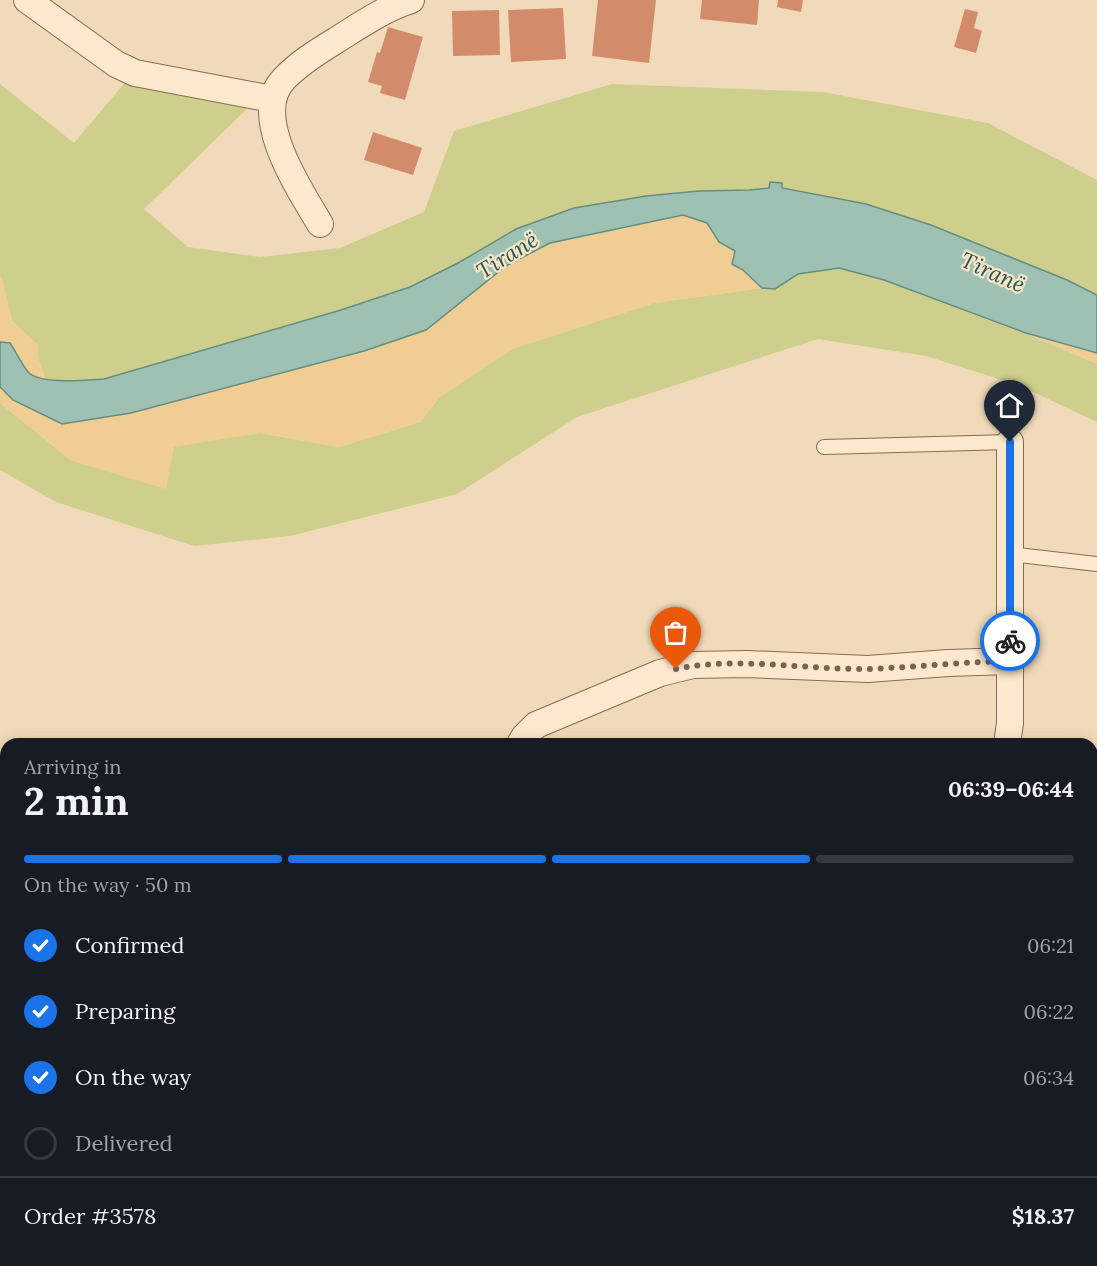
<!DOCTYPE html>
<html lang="en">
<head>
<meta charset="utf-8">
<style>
	:root { --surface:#171b24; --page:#242831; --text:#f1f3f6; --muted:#9ea1a6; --line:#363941; --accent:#1a73e8 }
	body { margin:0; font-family:Lora,serif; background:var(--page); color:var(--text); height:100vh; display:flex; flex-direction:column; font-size:22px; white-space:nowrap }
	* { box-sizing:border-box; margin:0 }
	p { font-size:20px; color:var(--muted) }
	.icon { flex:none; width:33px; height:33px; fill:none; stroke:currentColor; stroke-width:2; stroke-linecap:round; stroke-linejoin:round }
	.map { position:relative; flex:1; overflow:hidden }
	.drawer { position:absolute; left:0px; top:738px; width:1098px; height:528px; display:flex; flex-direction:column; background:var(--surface); border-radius:18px 18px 0 0; box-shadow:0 3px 15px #0003 }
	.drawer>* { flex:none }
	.pin { position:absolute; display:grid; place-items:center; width:51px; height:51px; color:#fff; margin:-62px -26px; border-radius:50% 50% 50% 0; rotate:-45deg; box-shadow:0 0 6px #0007 }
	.pin .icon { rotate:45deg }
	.courier { position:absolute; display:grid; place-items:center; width:60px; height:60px; margin:-30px; border:4px solid #1a73e8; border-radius:50%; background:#fff; color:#222; box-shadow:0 2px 8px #0007 }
	.summary em { font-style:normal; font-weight:700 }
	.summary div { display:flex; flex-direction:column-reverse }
	.summary { display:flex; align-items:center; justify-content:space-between; height:102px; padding:0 24px }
	h1 { font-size:39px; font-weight:700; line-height:45px }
	.bar { display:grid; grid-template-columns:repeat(4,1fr); gap:9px 6px; align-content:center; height:72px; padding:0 24px }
	.bar i { height:8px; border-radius:4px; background:var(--line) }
	.bar .active { background:var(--accent) }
	.bar p { grid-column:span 4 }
	.line { display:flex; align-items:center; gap:15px; padding:0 24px; border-top:2px solid var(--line) }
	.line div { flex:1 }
	ol { padding:0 24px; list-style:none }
	li { display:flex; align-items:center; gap:18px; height:66px }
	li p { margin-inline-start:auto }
	li .icon { padding:6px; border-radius:50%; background:var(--accent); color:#fff; stroke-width:4 }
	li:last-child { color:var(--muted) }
	li i { width:33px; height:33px; border:3px solid var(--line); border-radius:50% }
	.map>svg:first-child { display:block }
</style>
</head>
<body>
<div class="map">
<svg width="1097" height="1266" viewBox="0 0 1097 1266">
	<rect width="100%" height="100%" fill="#f1dab9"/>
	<path fill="#cecf8d" d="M 128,79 L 251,105 L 144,209 L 188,247 L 260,257 L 340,248 L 424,212 L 454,131 L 612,84 L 823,92 L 988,123 L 1097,180 L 1097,295 L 1067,280 L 931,225 L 782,188 L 769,183 L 769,187 L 750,190 L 699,191 L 646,196 L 458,263 L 410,287 L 341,310 L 104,379 L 70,381 L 45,379 L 38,358 L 38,345 L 12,321 L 2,279 L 0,276 L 0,84 L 74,143 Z
		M 839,268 C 928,291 1013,327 1097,364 L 1097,422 L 1018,385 L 926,356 L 818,339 L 577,417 L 457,494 L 290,536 L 194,546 L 56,502 L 0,470 L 0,403 L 72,461 L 260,433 L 339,447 L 420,422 L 440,397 L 512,349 L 654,303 L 762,288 L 775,289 L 798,274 Z"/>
	<path fill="#f0ce93" d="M 683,215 L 708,223 L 719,242 L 735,252 L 732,264 L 743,270 L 762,288 L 654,303 L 512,349 L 440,397 L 420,422 L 339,447 L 260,433 L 174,447 L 166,489 L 72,461 L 0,403 L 0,387 L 13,400 L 132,413 L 364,351 L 426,330 L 506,266 L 550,243 Z
		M 0,276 L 2,279 L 12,321 L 38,345 L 38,358 L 45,379 L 29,374 L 10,343 L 0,342 Z
		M 1026,333 L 1097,353 L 1097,364 Z"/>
	<path fill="#9ec1b3" stroke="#668e80" stroke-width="1.5" d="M 770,182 L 782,183 L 782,188 L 866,204 L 931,225 L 1067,280 L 1097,295 L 1097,353 L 1026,333 L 884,280 L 839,268 L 798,274 L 775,289 L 762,288 L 743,270 L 732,264 L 735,251 L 719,242 L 707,223 L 683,215 L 550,243 L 506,266 L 426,330 L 364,351 L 131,413 L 62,424 L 13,400 L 0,387 L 0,342 L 10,343 C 16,352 21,363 28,372 C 40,385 86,380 104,379 L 341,310 L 410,287 L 458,263 L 516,229 L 574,208 L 646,196 L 699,191 L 750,190 L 769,188 Z"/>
	<path fill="#d28c6b" d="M 598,0 L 656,0 L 649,63 L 592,56 Z
		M 702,0 L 759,0 L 757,25 L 700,19 Z
		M 778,0 L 803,0 L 801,12 L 777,7 Z
		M 563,8 L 566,59 L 511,62 L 508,10 Z
		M 965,9 L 978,12 L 974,28 L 982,31 L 976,53 L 954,47 Z
		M 499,10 L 500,55 L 453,56 L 452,11 Z
		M 388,27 L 423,37 L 405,100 L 380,93 L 382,86 L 368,82 L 377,52 L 380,53 Z
		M 373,132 L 422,148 L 413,175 L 364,160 Z"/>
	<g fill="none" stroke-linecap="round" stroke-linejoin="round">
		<defs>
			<path id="service" d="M 824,447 L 1010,442
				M 1010,554 L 1097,564"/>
			<path id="minor" d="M 27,0 L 116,64 L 135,73 L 272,99
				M 320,224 C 300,190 249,115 284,79 C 298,64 317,52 335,41 C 359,26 385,8 411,0
				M 520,744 L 524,737 L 536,725 L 660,673 L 693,665 L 747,664 L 868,669 L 948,663 L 1010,661
				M 1007,744 L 1010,723 L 1010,442
				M 0,1116 L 6,1121
				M 14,1260 L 22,1266
				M 204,1260 L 212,1266"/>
			<path id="tertiary" d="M 0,825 L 6,826
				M 684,1260 L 688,1266"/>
		</defs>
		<use href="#service" stroke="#886a53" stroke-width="16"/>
		<use href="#minor" stroke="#886a53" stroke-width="28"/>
		<use href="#tertiary" stroke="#886a53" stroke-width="34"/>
		<use href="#service" stroke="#fce8cc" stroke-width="14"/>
		<use href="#minor" stroke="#fce8cc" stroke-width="26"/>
		<use href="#tertiary" stroke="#fce8cc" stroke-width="32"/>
	</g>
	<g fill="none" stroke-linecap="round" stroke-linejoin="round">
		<path stroke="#776451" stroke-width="6" stroke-dasharray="0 10.8" d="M 676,669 C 739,656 805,670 869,669 C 916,667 963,662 1010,661 L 1010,641"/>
		<path stroke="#1a73e8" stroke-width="8" d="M 1010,442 L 1010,641"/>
	</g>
	<g text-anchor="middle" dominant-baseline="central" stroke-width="4.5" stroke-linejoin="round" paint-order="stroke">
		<g font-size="22" font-style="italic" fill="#27574f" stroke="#f8e5c9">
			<text transform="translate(507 255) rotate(-32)">Tiranë</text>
			<text transform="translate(993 272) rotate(24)">Tiranë</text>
		</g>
	</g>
</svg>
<div class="pin" style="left:676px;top:669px;background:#ea580c"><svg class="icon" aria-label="bag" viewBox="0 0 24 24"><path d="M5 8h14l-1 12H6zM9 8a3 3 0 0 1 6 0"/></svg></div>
<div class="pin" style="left:1010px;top:442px;background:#1f2937"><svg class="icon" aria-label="home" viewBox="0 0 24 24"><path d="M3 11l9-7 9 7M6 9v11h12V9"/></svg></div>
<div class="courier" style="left:1010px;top:641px"><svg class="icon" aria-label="bike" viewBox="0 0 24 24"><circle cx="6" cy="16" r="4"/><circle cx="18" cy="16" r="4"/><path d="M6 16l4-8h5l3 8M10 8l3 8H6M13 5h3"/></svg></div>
<section class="drawer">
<div class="summary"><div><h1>2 min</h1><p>Arriving in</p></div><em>06:39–06:44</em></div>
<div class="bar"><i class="active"></i><i class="active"></i><i class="active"></i><i></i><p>On the way · 50 m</p></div>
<ol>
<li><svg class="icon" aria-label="check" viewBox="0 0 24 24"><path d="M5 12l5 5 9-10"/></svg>Confirmed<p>06:21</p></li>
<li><svg class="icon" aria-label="check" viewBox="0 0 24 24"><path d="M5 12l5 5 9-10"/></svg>Preparing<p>06:22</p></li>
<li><svg class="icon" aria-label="check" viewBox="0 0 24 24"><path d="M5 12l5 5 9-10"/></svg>On the way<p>06:34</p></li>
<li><i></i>Delivered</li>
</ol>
<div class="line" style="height:78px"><div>Order #3578</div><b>$18.37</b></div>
</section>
</div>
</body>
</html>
